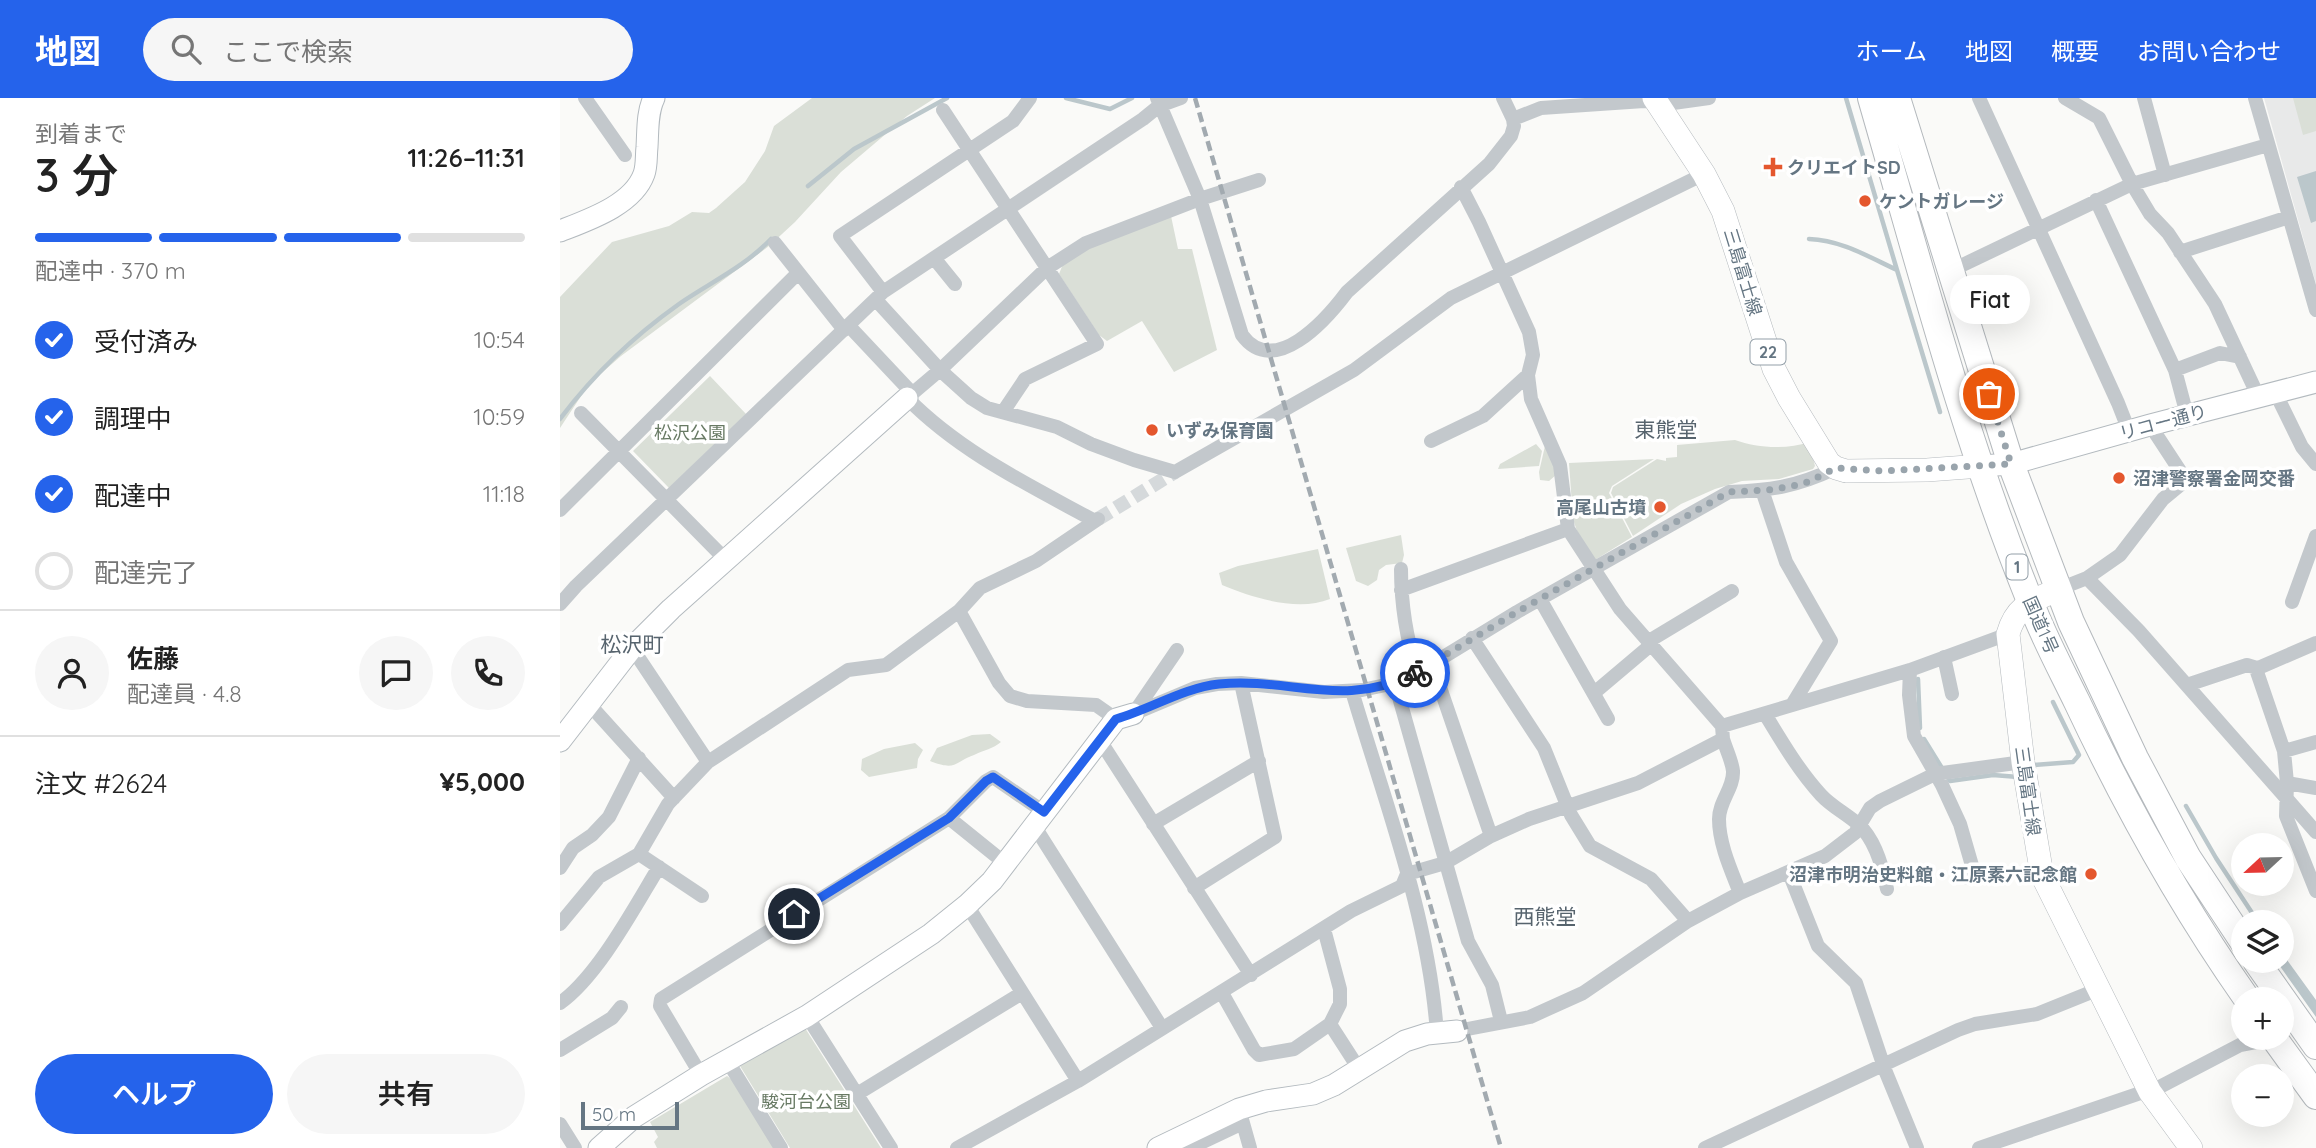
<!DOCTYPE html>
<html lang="ja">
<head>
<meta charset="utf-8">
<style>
	:root { --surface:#fff; --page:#f6f6f6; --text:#222; --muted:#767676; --line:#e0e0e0; --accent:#2563eb }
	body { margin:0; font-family:Quicksand,"Noto Sans JP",sans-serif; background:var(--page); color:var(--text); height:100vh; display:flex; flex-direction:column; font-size:26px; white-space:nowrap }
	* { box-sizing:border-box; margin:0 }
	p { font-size:23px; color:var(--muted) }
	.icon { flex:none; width:38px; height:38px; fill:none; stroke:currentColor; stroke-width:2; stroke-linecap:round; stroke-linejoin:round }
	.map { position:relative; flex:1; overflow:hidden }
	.drawer { display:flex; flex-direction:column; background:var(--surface); width:560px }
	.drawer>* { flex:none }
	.needle { width:46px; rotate:248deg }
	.tools { position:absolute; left:1671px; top:735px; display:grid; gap:14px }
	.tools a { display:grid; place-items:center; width:63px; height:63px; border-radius:50%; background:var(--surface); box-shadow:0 7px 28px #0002; font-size:35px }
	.scale { position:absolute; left:21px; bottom:18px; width:98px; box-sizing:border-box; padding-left:7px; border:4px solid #657683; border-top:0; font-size:19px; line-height:24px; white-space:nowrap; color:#657683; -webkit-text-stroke:5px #fff; paint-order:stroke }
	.pin { position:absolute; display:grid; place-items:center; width:60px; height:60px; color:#fff; margin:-30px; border:4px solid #fff; border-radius:50%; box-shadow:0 2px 7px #0007 }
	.courier { position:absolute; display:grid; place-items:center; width:70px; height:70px; margin:-35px; border:5px solid #2563eb; border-radius:50%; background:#fff; color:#222; box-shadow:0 2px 9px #0007 }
	.bubble { position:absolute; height:49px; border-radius:24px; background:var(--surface); box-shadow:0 7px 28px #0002; font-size:23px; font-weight:600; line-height:49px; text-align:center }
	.overview em { font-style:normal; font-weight:600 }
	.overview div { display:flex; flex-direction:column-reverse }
	.overview { display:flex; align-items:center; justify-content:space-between; height:119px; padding:0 35px }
	h1 { font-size:46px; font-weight:600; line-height:52px }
	.bar { display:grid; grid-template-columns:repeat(4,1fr); gap:10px 7px; align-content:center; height:84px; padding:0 35px }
	.bar i { height:9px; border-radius:5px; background:var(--line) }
	.bar .current { background:var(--accent) }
	.bar p { grid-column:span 4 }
	.line { display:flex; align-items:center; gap:18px; padding:0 35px; border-top:2px solid var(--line) }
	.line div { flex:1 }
	.round { display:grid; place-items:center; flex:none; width:74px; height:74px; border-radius:37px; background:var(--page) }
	ol { padding:0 35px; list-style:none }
	li { display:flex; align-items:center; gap:21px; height:77px }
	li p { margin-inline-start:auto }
	li .icon { padding:7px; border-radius:50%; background:var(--accent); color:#fff; stroke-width:4 }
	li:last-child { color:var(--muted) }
	li i { width:38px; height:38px; border:4px solid var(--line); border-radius:50% }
	.cta { display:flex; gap:14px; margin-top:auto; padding:14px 35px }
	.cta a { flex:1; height:80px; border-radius:42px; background:var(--accent); color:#fff; font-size:28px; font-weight:600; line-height:80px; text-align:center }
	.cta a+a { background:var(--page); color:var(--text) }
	header { display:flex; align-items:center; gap:42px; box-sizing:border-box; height:98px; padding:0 35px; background:var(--accent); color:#fff }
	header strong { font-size:33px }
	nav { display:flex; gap:38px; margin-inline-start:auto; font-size:24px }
	.search { width:490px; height:63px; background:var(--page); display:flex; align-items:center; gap:18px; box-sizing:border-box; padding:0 24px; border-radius:38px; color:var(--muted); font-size:26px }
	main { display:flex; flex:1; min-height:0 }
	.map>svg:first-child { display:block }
</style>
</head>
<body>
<header>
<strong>地図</strong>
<div class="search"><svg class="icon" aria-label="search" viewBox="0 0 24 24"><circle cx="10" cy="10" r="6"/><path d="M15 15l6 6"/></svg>ここで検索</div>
<nav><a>ホーム</a><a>地図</a><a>概要</a><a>お問い合わせ</a></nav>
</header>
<main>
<section class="drawer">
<div class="overview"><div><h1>3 分</h1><p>到着まで</p></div><em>11:26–11:31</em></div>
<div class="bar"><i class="current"></i><i class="current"></i><i class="current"></i><i></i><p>配達中 · 370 m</p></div>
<ol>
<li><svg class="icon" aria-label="check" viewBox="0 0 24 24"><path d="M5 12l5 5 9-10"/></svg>受付済み<p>10:54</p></li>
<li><svg class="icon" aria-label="check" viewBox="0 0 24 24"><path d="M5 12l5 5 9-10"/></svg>調理中<p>10:59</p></li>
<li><svg class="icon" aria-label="check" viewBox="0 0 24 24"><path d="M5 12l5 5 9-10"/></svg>配達中<p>11:18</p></li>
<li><i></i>配達完了</li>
</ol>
<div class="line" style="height:126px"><a class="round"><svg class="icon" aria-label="person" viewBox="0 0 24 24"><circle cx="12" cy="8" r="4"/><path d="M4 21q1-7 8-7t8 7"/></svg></a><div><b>佐藤</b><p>配達員 · 4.8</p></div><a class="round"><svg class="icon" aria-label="chat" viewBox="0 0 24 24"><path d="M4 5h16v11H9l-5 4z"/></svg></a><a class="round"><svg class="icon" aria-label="phone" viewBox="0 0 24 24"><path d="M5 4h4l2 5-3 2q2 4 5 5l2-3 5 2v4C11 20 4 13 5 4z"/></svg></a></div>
<div class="line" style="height:91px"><div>注文 #2624</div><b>¥5,000</b></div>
<div class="cta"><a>ヘルプ</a><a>共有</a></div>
</section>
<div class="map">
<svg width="1756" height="1050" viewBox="0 0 1756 1050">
	<rect width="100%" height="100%" fill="#fafaf8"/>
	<path fill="#e8e9e9" d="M 1704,0 L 1756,0 L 1756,186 Z"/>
	<path fill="#dadfd7" d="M 252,0 L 375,0 L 347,18 L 281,74 L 235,124 L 209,148 L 61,258 L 29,286 L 0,330 L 0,199 L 52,144 L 109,128 L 132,114 L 149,115 L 156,110 L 185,84 L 205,53 L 214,28 Z
		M 1733,0 L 1756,0 L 1756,33 L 1743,37 Z
		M 611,118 L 618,151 L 632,151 L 657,252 L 614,274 L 582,223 L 547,243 L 539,237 L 499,176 L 503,166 L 529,148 Z
		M 150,278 L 186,316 L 109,390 L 73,353 Z
		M 1175,342 C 1197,350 1226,352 1249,344 L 1255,368 L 1253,371 L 1219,381 L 1182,383 L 1155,391 L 1121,406 L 1073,438 L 1051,395 L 1053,389 L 1097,361 L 1106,363 L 1106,360 L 1117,359 L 1117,347 Z
		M 976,346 L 982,353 L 979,368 L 938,371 L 940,366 Z
		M 985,348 L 991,350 L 996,377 L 989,383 L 980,382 L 979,374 Z
		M 1094,361 L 1052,388 L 1049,395 L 1072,439 L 1035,462 L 1017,433 L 1013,421 L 1009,365 Z
		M 841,437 L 844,457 L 842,465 L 826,467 L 819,472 L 817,482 L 808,488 L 796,483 L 786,450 Z
		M 758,451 L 770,501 C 738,514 693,500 662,487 L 659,475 L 678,468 Z
		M 430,636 L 441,644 C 433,651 424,652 414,657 C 393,665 396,673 370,663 L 377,650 L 412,637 Z
		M 355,645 L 363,652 L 358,661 L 357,670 L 309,679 L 301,672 L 302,661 L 324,651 Z
		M 245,930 L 321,1050 L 230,1050 L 180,968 Z
		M 167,978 L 172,982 L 215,1050 L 97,1050 L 94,1044 L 98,1039 L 90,1024 Z"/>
	<path fill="#bbc7cb" d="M 1756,73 L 1756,123 L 1751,125 L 1737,79 Z
		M 1722,855 L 1756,902 L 1756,919 L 1717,864 L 1722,863 Z"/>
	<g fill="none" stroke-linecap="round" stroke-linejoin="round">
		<path stroke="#bbc7cb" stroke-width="4.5" d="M 506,0 L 550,11 L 572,0
			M 1286,0 L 1337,172
			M 248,88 L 294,51 L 387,0
			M 1249,141 C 1281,142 1309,159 1337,172 L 1380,314
			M 0,321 C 33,277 74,238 119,206 C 151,184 183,170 211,141
			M 1358,581 L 1360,630
			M 1364,641 L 1390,683 L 1433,677 L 1458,679
			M 1471,670 L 1474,667 L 1513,664 L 1519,657 L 1493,604
			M 1626,708 L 1656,760 L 1698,824"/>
		<path stroke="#d5d9db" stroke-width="14" stroke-dasharray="14 7" stroke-linecap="butt" d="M 538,421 L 615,374"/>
		<defs>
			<path id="secondary" d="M 0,133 C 28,122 73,107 84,76 C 87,68 86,57 87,49 C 88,33 87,14 94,0
				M 1421,368 L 1451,366 L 1590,327 L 1756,284
				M 0,643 L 72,550 L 111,511 L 347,300
				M 39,1050 L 74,1019 L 141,977 L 247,918 L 371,836 L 407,807 L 432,783 L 556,621 L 573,616
				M 598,1050 L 679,1011 L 706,1003 L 753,996 L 774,987 L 845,943 L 867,936 L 897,933"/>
			<path id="primary" d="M 1094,0 L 1144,76 L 1163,113 L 1214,271 L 1229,300 L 1269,365 L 1276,370 L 1286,373 L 1367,372 L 1421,368
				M 1499,491 C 1473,503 1456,507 1448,536 L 1463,664 L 1482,777 L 1590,994 L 1631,1050"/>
			<path id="highway" d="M 1311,0 C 1360,169 1404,340 1470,503 C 1483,538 1501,571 1517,604 C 1566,708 1621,807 1687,901
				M 1337,0 L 1451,366 L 1511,524 L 1575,660 L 1628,760 L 1684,845
				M 1696,863 L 1756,948
				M 1714,940 L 1756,998"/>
		</defs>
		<use href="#secondary" stroke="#b3babf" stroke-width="23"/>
		<use href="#primary" stroke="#b5babe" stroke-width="24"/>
		<use href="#highway" stroke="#b4b9bd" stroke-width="28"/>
		<path stroke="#c3c8cc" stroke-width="14" d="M 25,0 L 65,57
			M 597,0 L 640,101 L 682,237 C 714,281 766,222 787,194 L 929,66 L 951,38 L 954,28 L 953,21 L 981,10 L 1084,3 L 1113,5 L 1149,0
			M 943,0 L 953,21
			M 1419,0 L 1558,305 L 1569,333
			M 1505,0 L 1539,20 L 1572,86 L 1590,116 L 1608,135 L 1655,206 L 1699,300
			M 1584,0 L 1605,77
			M 1695,0 L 1756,212
			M 383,12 L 537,246 L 465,281 L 443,314
			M 1536,102 L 1615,272 L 1660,255 L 1680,259
			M 215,145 L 284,232
			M 1620,154 L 1729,119
			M 374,160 L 395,186
			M 1390,173 L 1572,86 L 1708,47
			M 323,194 L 280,138 L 453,23 L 470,0
			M 316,202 L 380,272 L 411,300 L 427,310 L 497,329 L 531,346 L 574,362 L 615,374 L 794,272 L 891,200 L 1144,76
			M 289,228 L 352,295
			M 1615,272 L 1627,317
			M 1716,296 L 1742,349 L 1756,366
			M 21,315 L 165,461
			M 871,343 L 923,318 L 968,277
			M 1202,392 L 1226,464 L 1271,543 L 1232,607
			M 0,412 L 238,175
			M 535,423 C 469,387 400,354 347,300 L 380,272 L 487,170 L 526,145 L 640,101 L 699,82
			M 841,471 C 841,507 846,539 857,574
			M 1527,480 L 1560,457 L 1603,401 L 1626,382 L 1590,327
			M 1499,491 L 1527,480 L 1579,533 L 1756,734
			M 841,492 L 1008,431
			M 980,501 L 1048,621
			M 1732,504 L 1756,438
			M 0,506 L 16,488 L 323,194 L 583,21 L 599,8 L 621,0
			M 399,513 L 439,585 L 450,598 L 467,603 L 536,607 L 556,621
			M 912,540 L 984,650 L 1011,717 L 1030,748 L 1091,781 L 1128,823
			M 1089,543 L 1172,493
			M 1756,545 L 1696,571 L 1724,653 L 1727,685 L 1726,718 L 1756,793
			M 72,550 L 148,664
			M 1384,559 L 1392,596
			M 872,566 L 931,738
			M 1350,572 L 1349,597 L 1354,638 L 1382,687 L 1400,726 L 1413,771 L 1407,780
			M 835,585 L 908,843 L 932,887 L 941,923
			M 1627,587 L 1687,567 L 1697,570
			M 792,593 C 825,705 869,818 877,936
			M 1034,595 L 1092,546
			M 29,606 L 114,700
			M 574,615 L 617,552
			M 573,616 L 635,590 L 657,586 L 681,585 L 764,594 L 802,592 L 835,585 L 872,566 L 957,514 L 1169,394 C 1212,392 1236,389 1276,370
			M 1205,616 C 1222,644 1239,673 1261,697 C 1272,709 1287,716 1299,727 C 1315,742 1323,770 1327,791
			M 1162,628 L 1350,572 L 1448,536
			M 1163,641 C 1166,651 1172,663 1173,673 C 1174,690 1159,703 1159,721 C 1159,746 1171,772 1180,795
			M 541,644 L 691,877
			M 1724,653 L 1756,644
			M 1727,685 L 1756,690
			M 389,720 L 446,766
			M 593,726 L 699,663
			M 475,729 L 602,930
			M 79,756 L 142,798
			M 0,770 L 13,750 L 32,737 L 49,719 L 79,660
			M 1229,775 L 1258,848 L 1296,885 L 1325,972 L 1357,1050
			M 847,776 L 885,765 L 931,738 L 969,721 L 1078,685 L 1163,641 L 1162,628 L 1060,511 L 1008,431 L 1000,367 L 971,301 L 968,277 L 973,257 L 969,234 L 919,124 L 901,89
			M 634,790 L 715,739 L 681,585
			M 407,807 L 518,983
			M 0,826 L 39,779 L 79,756 L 108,706 L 148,664 L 288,572 L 326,567 L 399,513 L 420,490 L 476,463 L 538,421
			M 662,895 L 694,952 L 699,957 L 734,951 L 770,926 L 780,906 L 780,891 L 764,831
			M 0,905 C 38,878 74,810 99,769
			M 247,918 L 331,1050
			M 770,926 L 799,971
			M 897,933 L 970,919 L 1023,895 L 1128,823 L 1180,795 L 1265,758 L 1295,735 L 1310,710 L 1320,703 L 1375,676 L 1463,664
			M 0,952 L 52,920 L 61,909
			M 167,962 L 221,1050
			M 141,977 L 100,908 L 101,901 L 389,720 L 426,683 L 433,679 L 484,714
			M 1590,994 L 1680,947 L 1717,940
			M 297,996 L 462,895
			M 681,1018 L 690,1050
			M 0,1026 L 15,1050
			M 397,1050 L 518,983 L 791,813 L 842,788 L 847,776
			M 630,1050 L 683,1025
			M 1145,1050 L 1398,932 L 1415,926 L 1477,916 L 1539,891
			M 1419,1050 L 1589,992"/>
		<use href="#secondary" stroke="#fff" stroke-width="21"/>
		<use href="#primary" stroke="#fff" stroke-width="23"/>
		<use href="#highway" stroke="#fff" stroke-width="26"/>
		<path stroke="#a2aab0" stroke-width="4.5" stroke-dasharray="10 5" stroke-linecap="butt" d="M 635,0 L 941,1050"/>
	</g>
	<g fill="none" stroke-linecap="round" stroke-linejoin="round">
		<path stroke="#99a4ac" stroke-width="7" stroke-dasharray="0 12.6" d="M 855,575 L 957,514 L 1169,394 L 1208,392 L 1233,388 L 1248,384 L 1276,370 L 1323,373 L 1451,366 L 1429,296"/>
		<path stroke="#2563eb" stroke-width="9" d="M 234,816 L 389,720 L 426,683 L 433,679 L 484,714 L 556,621 C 591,611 623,590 659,586 C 731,579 783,612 855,575"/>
	</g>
	<g fill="#e4572e" stroke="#fff" stroke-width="2.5">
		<path d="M1209.5 58.5h7v7h7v7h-7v7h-7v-7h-7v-7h7z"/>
		<circle cx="1305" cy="103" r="7"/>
		<circle cx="592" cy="332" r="7"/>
		<circle cx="1559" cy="380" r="7"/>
		<circle cx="1100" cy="409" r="7"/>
		<circle cx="1531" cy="776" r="7"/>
	</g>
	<g text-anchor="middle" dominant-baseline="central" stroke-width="7" stroke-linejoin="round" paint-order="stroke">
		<g fill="#fff" stroke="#939fa8" stroke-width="2">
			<rect x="1190.5" y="241.5" width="35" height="25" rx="5"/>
			<rect x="1446.5" y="456.5" width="21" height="25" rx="5"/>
		</g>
		<g font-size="16" font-weight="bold" fill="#657683">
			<text x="1208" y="254">22</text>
			<text x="1457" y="469">1</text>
		</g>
		<g font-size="18" font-weight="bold" fill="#657683" stroke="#fff" text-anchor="start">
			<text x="1227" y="69">クリエイトSD</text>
			<text x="1319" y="103">ケントガレージ</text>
			<text x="606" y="332">いずみ保育園</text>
			<text x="1573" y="380">沼津警察署金岡交番</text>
			<text x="1086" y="409" text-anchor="end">高尾山古墳</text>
			<text x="1517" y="776" text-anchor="end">沼津市明治史料館・江原素六記念館</text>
		</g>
		<g font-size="18" fill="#657683" stroke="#fff">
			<text transform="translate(1183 174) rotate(73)">三島富士線</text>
			<text transform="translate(1603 324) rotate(-15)">リコー通り</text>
			<text transform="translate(1481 527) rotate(66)">国道1号</text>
			<text transform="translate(1468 693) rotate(82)">三島富士線</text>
		</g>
		<g font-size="18" fill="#687a64" stroke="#fff">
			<text x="130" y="334">松沢公園</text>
			<text x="246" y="1003">駿河台公園</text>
		</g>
		<g font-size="21" fill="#57646e" stroke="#fff">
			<text x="1106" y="331">東熊堂</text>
			<text x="72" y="546">松沢町</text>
			<text x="985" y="818">西熊堂</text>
		</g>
	</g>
</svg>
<div class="tools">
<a><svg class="needle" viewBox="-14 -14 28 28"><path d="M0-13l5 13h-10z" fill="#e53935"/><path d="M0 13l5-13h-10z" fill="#767676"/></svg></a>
<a><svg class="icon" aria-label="layers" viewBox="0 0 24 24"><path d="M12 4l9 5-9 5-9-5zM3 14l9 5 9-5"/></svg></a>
<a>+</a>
<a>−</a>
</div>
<div class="scale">50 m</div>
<div class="pin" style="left:1429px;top:296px;background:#ea580c"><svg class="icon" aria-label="bag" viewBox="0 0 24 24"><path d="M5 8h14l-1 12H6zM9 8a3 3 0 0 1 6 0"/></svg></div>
<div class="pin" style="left:234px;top:816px;background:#1f2937"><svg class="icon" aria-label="home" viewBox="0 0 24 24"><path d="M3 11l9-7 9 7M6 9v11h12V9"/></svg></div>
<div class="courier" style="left:855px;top:575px"><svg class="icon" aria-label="bike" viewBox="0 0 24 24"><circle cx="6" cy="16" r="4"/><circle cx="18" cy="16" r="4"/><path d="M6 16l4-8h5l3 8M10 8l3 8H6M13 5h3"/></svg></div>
<div class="bubble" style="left:1390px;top:177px;width:80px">Fiat</div>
</div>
</main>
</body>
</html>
